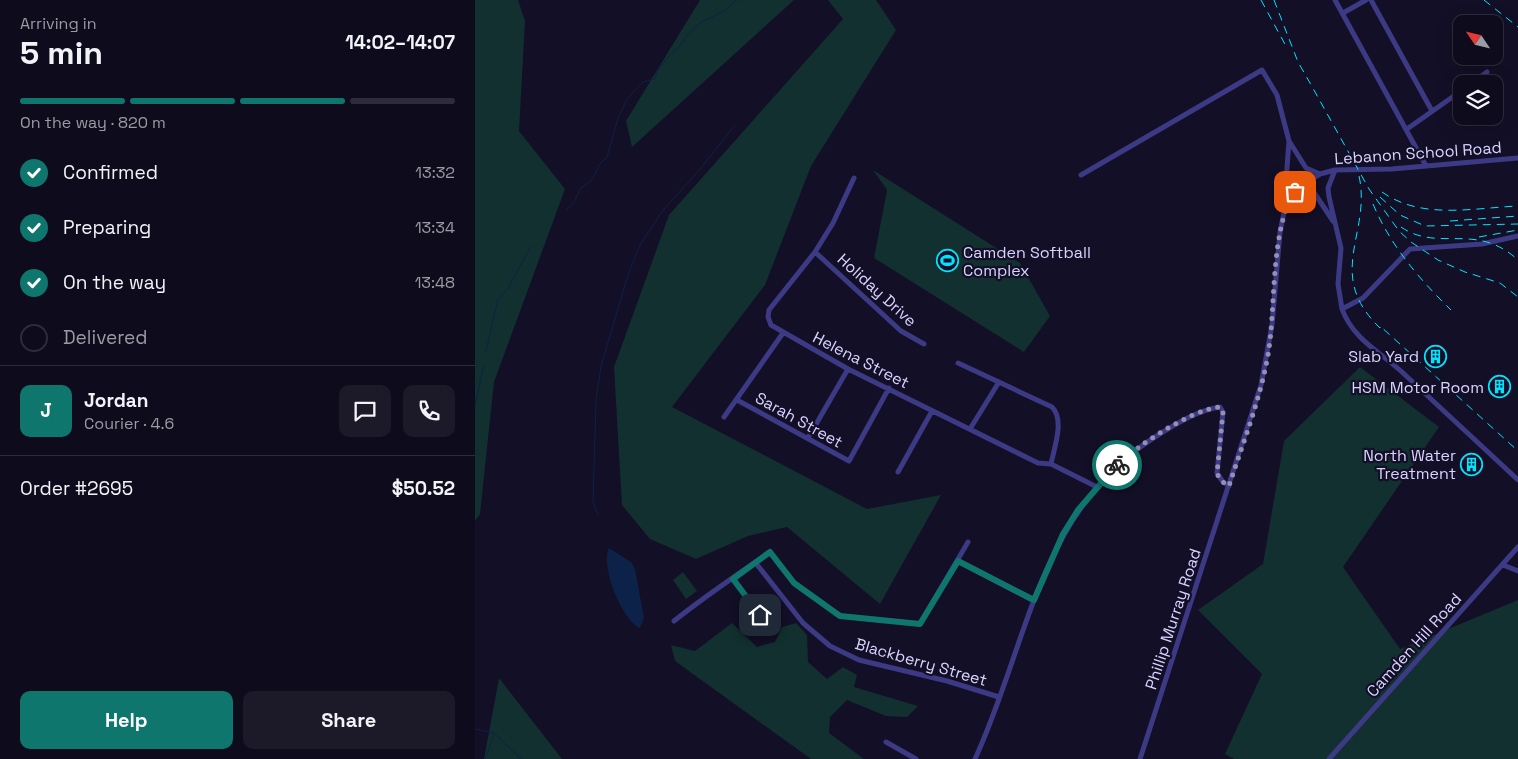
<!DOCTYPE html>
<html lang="en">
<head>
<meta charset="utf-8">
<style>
	:root { --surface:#0e0b1c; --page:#1c1929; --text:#f1f3f6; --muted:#9b9ba3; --line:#2e2b3b; --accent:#0f766e }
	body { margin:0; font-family:"Space Grotesk",sans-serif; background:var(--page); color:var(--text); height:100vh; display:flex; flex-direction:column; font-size:19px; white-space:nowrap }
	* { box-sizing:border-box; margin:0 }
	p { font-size:16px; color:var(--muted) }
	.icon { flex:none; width:28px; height:28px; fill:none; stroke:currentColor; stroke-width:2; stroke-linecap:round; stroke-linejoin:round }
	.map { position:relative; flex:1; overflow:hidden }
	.panel { display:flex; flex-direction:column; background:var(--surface); width:475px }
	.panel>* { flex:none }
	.needle { width:32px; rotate:305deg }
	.fabs { position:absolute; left:978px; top:15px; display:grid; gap:10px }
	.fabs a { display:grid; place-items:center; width:50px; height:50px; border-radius:10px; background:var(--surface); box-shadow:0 5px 20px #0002,0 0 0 1px var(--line); font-size:25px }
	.pin { position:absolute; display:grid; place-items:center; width:42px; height:42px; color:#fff; margin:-21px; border-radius:10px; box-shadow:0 2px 8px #0006 }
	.courier { position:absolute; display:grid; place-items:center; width:50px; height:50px; margin:-25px; border:4px solid #0f766e; border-radius:50%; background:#fff; color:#222; box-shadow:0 1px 6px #0007 }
	.head em { font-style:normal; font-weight:700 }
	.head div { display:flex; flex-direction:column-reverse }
	.head { display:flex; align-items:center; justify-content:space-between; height:85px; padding:0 20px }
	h1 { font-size:32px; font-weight:700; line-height:38px }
	.bar { display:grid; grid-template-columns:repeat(4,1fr); gap:8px 5px; align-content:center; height:60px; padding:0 20px }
	.bar i { height:6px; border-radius:4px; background:var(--line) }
	.bar .active { background:var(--accent) }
	.bar p { grid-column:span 4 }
	.line { display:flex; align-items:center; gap:12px; padding:0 20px; border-top:1px solid var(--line) }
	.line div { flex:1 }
	.round { display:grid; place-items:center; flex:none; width:52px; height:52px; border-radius:10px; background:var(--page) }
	ol { padding:0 20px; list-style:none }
	li { display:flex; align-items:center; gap:15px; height:55px }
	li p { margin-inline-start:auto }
	li .icon { padding:5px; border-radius:50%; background:var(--accent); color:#fff; stroke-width:4 }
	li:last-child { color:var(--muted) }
	li i { width:28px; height:28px; border:2px solid var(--line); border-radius:50% }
	.primary-button { display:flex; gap:10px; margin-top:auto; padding:10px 20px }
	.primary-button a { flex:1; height:58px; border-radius:10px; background:var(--accent); color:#fff; font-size:20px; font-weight:700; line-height:58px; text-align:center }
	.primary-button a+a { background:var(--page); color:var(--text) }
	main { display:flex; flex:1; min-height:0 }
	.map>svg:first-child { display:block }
</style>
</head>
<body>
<main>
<section class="panel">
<div class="head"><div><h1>5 min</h1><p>Arriving in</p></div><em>14:02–14:07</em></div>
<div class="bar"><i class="active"></i><i class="active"></i><i class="active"></i><i></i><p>On the way · 820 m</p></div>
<ol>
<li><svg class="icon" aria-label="check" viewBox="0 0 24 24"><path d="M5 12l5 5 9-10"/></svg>Confirmed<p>13:32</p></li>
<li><svg class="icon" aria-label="check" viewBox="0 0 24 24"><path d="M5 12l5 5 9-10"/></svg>Preparing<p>13:34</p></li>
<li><svg class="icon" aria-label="check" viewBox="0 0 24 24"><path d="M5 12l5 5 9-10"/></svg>On the way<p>13:48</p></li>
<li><i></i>Delivered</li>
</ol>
<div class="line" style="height:90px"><b class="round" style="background:var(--accent);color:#fff">J</b><div><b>Jordan</b><p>Courier · 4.6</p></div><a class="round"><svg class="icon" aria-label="chat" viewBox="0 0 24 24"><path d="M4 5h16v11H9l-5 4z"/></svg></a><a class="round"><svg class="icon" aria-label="phone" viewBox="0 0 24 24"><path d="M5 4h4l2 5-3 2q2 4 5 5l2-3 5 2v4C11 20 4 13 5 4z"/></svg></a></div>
<div class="line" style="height:65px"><div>Order #2695</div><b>$50.52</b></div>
<div class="primary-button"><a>Help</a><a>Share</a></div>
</section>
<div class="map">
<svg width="1043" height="759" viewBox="0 0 1043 759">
	<rect width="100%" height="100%" fill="#130f26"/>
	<path fill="#12302f" d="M 0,0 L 43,0 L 50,21 L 44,131 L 90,189 L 19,382 L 5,514 L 0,521 Z
		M 225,0 L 319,0 L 157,147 L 151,121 Z
		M 353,0 L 401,0 L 421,30 L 336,166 L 290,285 L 197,407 L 392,509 L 466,495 L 405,604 L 312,527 L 273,536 L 221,559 L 175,539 L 147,505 L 139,367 L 194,215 L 368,19 Z
		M 398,170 L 545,263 L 575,316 L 549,352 L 399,258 L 412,190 Z
		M 885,367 L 964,427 L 868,567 L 925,649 L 1043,600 L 1043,759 L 759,759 L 750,754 L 787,674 L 723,610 L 788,564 L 809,441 Z
		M 208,572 L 222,591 L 211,599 L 198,580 Z
		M 257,623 L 282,647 L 300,642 L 307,627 L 321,623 L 332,635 L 333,662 L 352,679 L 368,667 L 382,675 L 379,687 L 443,706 L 432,717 L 411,716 L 372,700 L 355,717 L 354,733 L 389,759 L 336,759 L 200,661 L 196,645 L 220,651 Z
		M 24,678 L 87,759 L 9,759 Z"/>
	<path fill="#0c2248" d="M 134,548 L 156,562 L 160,569 L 169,618 L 165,628 C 147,621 125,566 134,548 Z"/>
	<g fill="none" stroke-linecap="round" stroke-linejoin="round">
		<path stroke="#0c2248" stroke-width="1" d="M 91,210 L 98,204 L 106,188 L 116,181 L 125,164 L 132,157 L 143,118 L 152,99 L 168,82 L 180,79 L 182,72 L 192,58 L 205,46 L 213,34 L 225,23 L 249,11 L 262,0
			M 11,351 L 23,299 L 33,288 L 56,246
			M 0,406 L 9,364
			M 123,514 L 118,502 L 121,400 L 126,366 L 154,272 L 165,245 L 189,209 L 222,173 L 260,125
			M 0,729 L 19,733 L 46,759
			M 10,759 L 19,734"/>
		<path stroke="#3d3a85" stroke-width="5" d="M 860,0 L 951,166
			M 896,0 L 957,111
			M 868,13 L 891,0
			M 996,84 L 1012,72
			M 932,129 L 986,91
			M 814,141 L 831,168 L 845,174
			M 860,170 L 853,188 L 854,197 L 866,248 L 863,284 L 867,309
			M 606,175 L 787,70 L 802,95 L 814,141 L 809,207
			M 379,178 L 358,223 L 340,252 L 294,310 L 293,317 L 296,325 L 373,369 L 563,463 L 576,464 L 622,487
			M 832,182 L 858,221
			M 1043,236 L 1007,244 L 935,249 L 888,298 L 867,309 C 878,339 905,352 927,372 C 966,408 1004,444 1043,480
			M 340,252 L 426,331 L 449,344
			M 483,363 L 577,407 C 590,420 579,448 576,464
			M 262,400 L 374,461 L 414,388
			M 249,417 L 308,333
			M 495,429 L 524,382
			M 333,438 L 373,369
			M 423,472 L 457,411
			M 483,561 L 559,601
			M 280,562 L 328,623 L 355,646 L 384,660 L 472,681 L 524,697
			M 1028,565 L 1043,571
			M 258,579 L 295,627
			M 199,621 C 230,596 262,575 295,552 L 319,583 L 365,616 L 445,624 L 493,542
			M 411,742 L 441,759
			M 500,759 C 554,642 563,509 683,435 C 701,424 723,410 745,407 L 748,412 L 742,473 L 748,482 L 754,486
			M 665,759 L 786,385 L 797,325 L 805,232 L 809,212 L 820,192 L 832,182 L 845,174 L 860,170 L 917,169 L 1043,158
			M 854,759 L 1043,547"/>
		<path stroke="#00e5ff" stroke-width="1" stroke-dasharray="8 6" stroke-linecap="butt" d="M 786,0 L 812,48
			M 799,0 L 823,62 L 835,83 L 894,189 L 924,231 L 936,242 L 963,260 L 990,272 L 1025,283 L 1043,297
			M 1009,0 L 1043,27
			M 884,176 C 897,233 849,274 905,328 L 905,326 L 1043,451
			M 907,192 C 946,220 998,208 1043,206
			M 905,197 L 925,215 L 950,226 L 1043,224
			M 898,204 C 915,245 944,279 976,310
			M 975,221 L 1043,216
			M 926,227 C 964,253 1000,221 1043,260
			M 1004,237 L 1043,230"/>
	</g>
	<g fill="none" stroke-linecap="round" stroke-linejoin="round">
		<path stroke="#948fb3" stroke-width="5" stroke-dasharray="0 9" d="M 642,465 C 663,445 716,410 744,407 L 748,412 L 742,474 L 748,482 L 754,486 C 768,443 785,400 793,355 C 801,310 795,227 820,192"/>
		<path stroke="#0f766e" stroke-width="6" d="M 285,615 L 258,579 L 295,552 L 319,583 L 365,616 L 445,624 L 483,561 L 559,600 L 588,534 L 603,510 L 642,465"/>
	</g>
	<defs>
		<symbol id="stadium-ring" viewBox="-11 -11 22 22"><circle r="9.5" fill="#130f26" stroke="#00e5ff" stroke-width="1.5"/><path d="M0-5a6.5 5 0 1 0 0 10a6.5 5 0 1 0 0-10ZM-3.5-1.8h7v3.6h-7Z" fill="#00e5ff"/></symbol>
		<symbol id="building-ring" viewBox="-11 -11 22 22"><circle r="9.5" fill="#130f26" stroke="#00e5ff" stroke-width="1.5"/><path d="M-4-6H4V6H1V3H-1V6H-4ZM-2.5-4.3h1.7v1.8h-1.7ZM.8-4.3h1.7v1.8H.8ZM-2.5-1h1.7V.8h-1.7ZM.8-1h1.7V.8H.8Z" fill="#00e5ff"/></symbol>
	</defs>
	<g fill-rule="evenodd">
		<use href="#stadium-ring" x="460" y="248" width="25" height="25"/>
		<use href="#building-ring" x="948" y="344" width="25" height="25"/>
		<use href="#building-ring" x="1012" y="374" width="25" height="25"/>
		<use href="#building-ring" x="984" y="452" width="25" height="25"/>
	</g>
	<g text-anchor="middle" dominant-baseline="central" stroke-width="4.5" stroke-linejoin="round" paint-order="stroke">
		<g font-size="16" fill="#d9d4ff" stroke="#130f26">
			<text transform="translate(943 153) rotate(-4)">Lebanon School Road</text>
			<text transform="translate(402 290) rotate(42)">Holiday Drive</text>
			<text transform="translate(386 360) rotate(27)">Helena Street</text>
			<text transform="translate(324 420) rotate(29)">Sarah Street</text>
			<text transform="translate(698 619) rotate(-72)">Phillip Murray Road</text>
			<text transform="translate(939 645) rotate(-48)">Camden Hill Road</text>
			<text transform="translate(446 662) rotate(16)">Blackberry Street</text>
		</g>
		<g font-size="16" fill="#d9d4ff" stroke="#130f26" text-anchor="end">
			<text x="488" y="252" text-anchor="start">Camden Softball<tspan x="488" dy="18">Complex</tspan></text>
			<text x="944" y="356">Slab Yard</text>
			<text x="1009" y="387">HSM Motor Room</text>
			<text x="981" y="455">North Water<tspan x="981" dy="18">Treatment</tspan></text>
		</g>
	</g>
</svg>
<div class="fabs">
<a><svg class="needle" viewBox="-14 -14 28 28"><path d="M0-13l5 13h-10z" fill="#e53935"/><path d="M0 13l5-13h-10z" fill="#9b9ba3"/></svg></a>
<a><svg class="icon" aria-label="layers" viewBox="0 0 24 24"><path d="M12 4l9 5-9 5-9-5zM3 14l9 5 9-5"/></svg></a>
</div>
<div class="pin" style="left:820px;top:192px;background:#ea580c"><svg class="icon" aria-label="bag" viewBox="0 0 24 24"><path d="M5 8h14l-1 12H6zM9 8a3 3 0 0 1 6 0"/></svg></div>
<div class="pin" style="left:285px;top:615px;background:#1f2937"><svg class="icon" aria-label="home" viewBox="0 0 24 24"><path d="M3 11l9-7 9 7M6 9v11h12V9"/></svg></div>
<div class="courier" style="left:642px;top:465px"><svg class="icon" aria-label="bike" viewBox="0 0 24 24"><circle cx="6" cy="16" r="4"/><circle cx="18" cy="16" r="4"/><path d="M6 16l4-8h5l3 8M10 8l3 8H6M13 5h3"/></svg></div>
</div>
</main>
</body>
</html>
